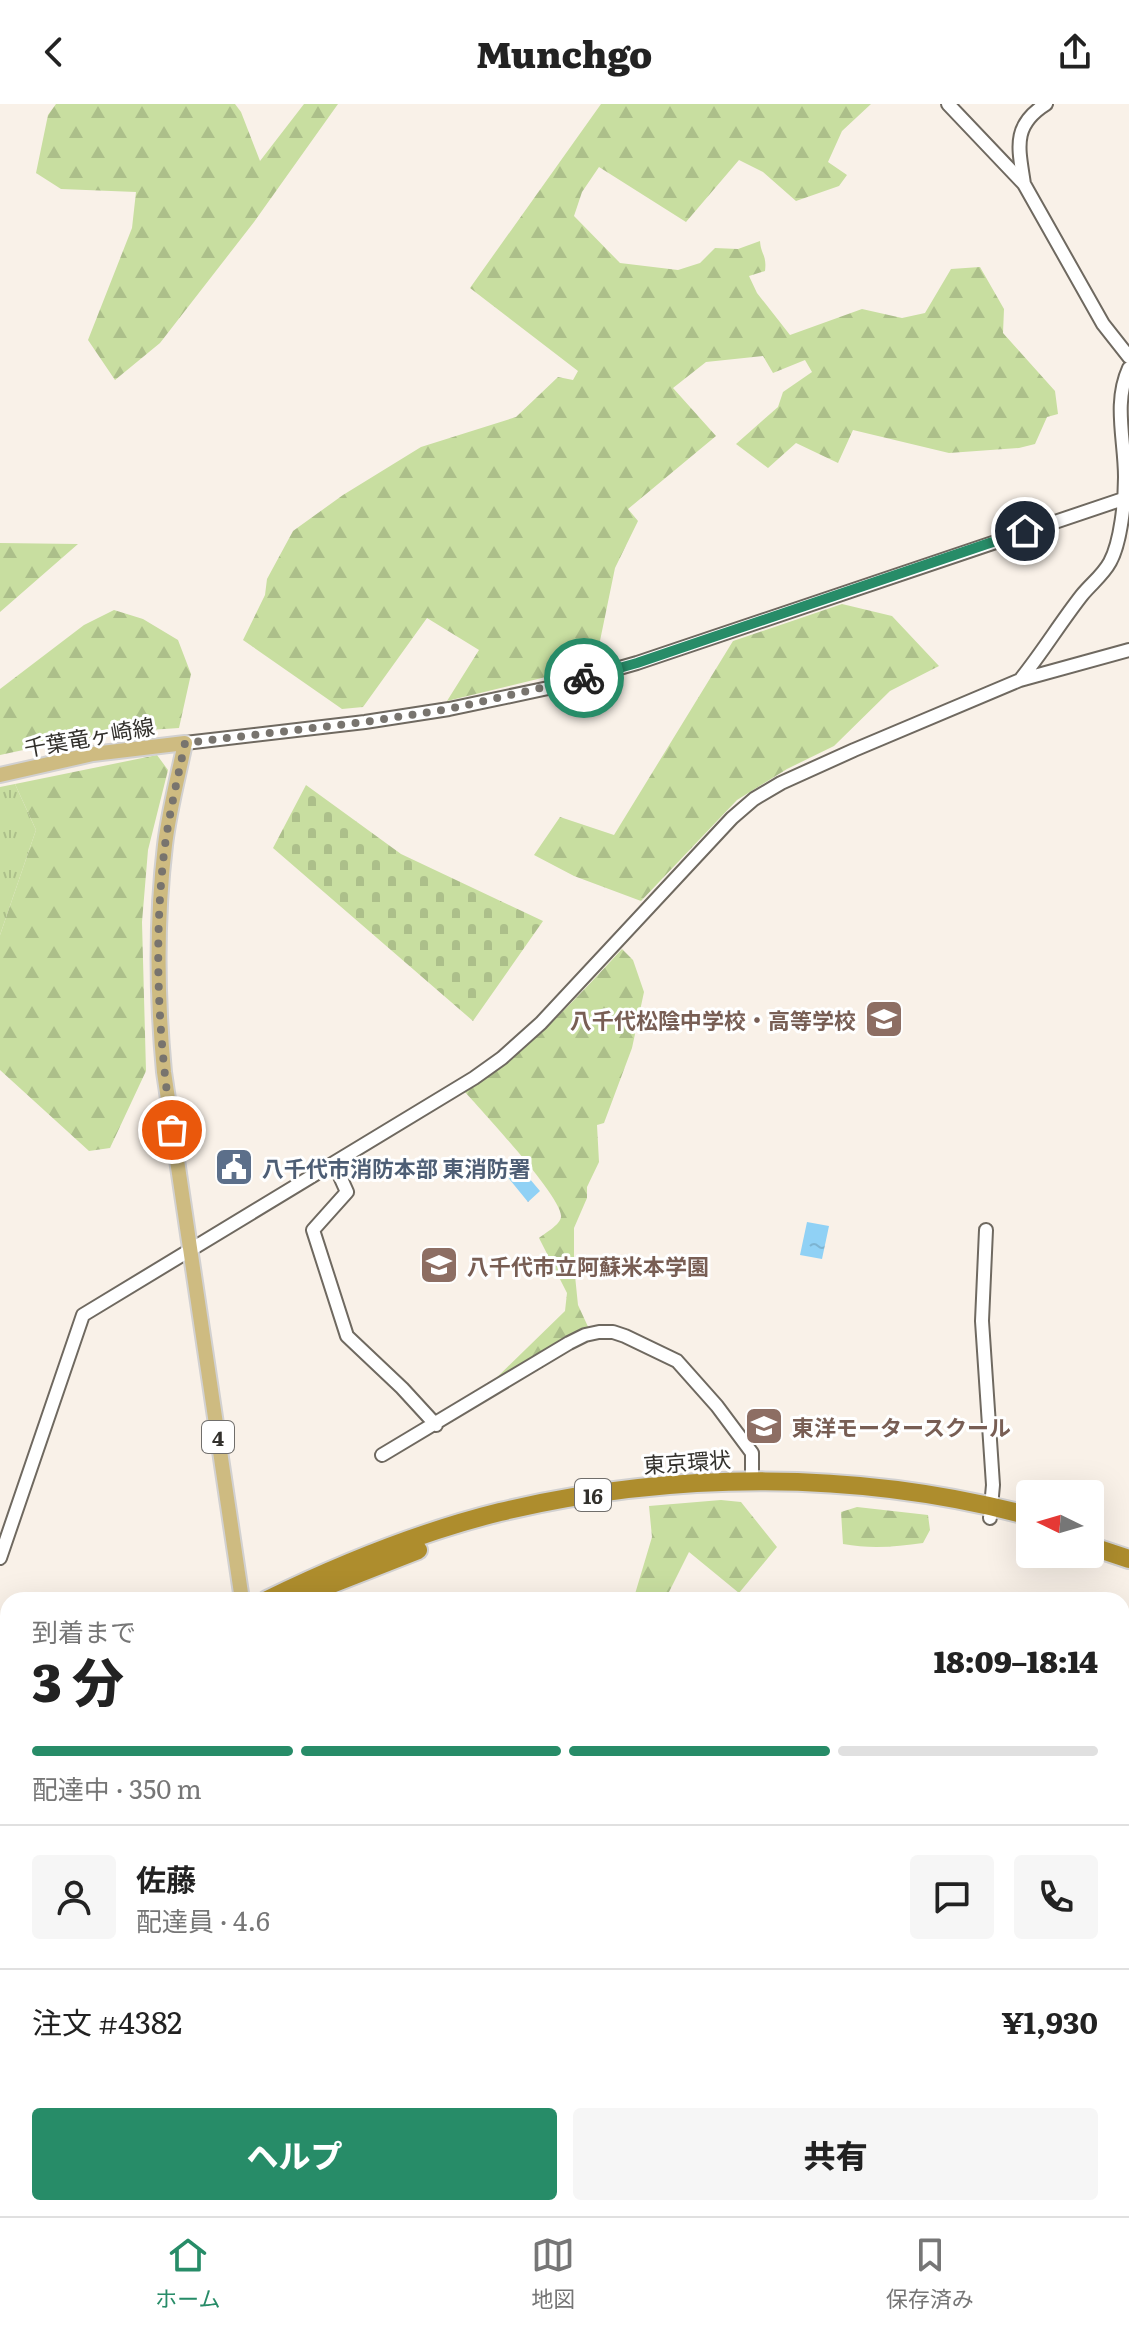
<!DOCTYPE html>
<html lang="ja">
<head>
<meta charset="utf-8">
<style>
	:root { --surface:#fff; --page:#f6f6f6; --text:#222; --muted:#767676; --line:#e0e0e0; --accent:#278c68 }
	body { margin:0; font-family:Literata,"Noto Sans JP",serif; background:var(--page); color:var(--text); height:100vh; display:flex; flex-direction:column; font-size:30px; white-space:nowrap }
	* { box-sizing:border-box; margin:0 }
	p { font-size:26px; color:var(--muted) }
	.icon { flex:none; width:44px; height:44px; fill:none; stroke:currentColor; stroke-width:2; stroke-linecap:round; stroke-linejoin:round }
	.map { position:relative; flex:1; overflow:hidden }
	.panel { position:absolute; left:0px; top:1488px; width:1130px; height:624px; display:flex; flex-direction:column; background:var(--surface); border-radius:24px 24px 0 0; box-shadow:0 8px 32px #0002 }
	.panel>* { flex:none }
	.needle { width:52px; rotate:275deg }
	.controls { position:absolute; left:1016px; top:1376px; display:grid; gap:16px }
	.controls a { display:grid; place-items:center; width:88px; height:88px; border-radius:8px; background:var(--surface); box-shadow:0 8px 32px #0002; font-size:40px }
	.pin { position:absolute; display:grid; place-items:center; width:68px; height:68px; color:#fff; margin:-34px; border:4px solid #fff; border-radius:50%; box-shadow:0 2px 8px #0007 }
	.courier { position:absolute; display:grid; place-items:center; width:80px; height:80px; margin:-40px; border:6px solid #278c68; border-radius:50%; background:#fff; color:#222; box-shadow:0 2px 10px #0007 }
	.summary em { font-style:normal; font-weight:800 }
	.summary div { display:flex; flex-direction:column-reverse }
	.summary { display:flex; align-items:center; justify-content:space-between; height:136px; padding:0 32px }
	h1 { font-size:52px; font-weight:800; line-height:60px }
	.bar { display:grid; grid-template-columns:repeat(4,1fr); gap:12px 8px; align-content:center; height:96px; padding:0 32px }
	.bar i { height:10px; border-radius:6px; background:var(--line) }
	.bar .active { background:var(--accent) }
	.bar p { grid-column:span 4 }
	.line { display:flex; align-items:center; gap:20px; padding:0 32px; border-top:2px solid var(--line) }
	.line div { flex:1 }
	.round { display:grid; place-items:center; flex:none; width:84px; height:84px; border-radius:8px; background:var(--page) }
	.action { display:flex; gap:16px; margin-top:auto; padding:16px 32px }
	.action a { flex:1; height:92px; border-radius:8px; background:var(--accent); color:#fff; font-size:32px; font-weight:800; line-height:92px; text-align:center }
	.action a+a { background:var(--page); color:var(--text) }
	header { display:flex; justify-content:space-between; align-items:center; height:104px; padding:0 32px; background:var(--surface); font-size:36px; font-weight:800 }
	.tab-bar { display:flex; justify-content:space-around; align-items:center; height:112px; border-top:2px solid var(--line); background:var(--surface); font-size:22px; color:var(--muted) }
	.tab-bar a { display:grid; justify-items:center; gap:4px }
	.tab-bar .active { color:var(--accent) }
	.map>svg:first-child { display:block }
</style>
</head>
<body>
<header><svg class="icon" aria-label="back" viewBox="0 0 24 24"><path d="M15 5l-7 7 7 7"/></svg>Munchgo<svg class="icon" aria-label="share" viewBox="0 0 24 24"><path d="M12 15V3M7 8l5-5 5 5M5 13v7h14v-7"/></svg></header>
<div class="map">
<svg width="1129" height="2112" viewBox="0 0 1129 2112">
	<defs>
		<pattern id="grass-tufts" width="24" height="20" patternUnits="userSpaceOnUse" patternTransform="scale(2)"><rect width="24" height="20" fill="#c8dea0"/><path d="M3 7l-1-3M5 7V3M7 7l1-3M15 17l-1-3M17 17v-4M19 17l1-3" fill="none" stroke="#acbf8a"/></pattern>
		<pattern id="forest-firs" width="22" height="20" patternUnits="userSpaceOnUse" patternTransform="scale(2)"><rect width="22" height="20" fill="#c8dea0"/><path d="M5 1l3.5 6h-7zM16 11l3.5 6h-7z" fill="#acbf8a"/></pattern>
		<pattern id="cemetery-stones" width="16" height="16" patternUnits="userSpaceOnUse" patternTransform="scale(2)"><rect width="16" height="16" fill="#c8dea0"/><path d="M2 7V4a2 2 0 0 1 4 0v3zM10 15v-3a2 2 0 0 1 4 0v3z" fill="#acbf8a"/></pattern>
		<pattern id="water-ripples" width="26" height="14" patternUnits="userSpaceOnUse" patternTransform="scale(2)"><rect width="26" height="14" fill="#90d1f5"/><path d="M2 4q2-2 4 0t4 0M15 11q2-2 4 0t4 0" fill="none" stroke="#7db4d2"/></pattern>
	</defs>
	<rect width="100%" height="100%" fill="#f9f1e8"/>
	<path fill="url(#grass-tufts)" d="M 15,680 L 36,726 L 0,831 L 0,683 Z"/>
	<path fill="url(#forest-firs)" d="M 56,0 L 235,0 L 241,8 L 260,57 L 304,0 L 338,0 L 254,118 L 160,239 L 115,276 L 88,236 L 132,124 L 136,88 L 61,85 L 36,69 L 48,11 Z
		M 601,0 L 871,0 L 842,27 L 828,58 L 847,71 L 839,82 L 796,97 L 763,68 L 739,56 L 686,118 L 599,63 L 582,88 L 574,112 L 620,159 L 678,166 L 700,159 L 715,144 L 738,145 L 760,137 C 761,151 767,151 765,167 L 749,172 L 757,189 L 790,231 L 862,205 L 902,214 L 925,209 L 951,165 L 980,163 L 1004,205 L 1003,229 L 1055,287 L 1058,310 L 1047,313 L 1035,340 L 1019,344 L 949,349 L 853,326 L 838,359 L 796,339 L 768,364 L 736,340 L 778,303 L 783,288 L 812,268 L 805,256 L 773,269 L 763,252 L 706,258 L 673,284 L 716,332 L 628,405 L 638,417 L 615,464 L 595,561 L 447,597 L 479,546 L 427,514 L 363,603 L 342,605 L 243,536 L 265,491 L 267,475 L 293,427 L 343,391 L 421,343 L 516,313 L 558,273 L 573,276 L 578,267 L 470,184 Z
		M 0,439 L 78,440 L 0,508 Z
		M 842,500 L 892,512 L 939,562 L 890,587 L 834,642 L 787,665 L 737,696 L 641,797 L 574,772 L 534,751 L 560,713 L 614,731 L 733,537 Z
		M 114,506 L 143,515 L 178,536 L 191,570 L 179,624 C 119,627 59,638 0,651 L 0,585 L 84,521 Z
		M 157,651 L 168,666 L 148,746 L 142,818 L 146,967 L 110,1044 L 89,1047 L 0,966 L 0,831 L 36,726 L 15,680 Z
		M 622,845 L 633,856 L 644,888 L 632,944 L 604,1019 L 597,1021 L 599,1058 L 587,1083 L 587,1094 L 574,1124 L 574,1162 L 578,1201 L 590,1227 L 489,1281 L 565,1207 L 567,1189 L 539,1134 C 545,1129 560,1121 561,1113 C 564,1095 481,1006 465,988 C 528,947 572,899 622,845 Z
		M 721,1396 L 741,1398 L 777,1443 L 739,1489 L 689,1448 L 665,1496 L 596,1496 L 635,1490 L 652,1433 L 649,1402 Z
		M 857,1403 L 928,1411 L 930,1426 L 923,1439 C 896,1443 870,1445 843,1440 L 841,1408 Z
		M 1129,1928 L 1129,2008 L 1122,2028 L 1122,1947 Z
		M 1129,2040 L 1129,2090 L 1122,2078 L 1122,2042 Z
		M 0,2095 L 8,2095 L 8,2104 L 305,2104 L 321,2112 L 0,2112 Z
		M 440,2104 L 492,2104 L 509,2112 L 444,2112 Z
		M 572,2104 L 615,2104 L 616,2111 L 633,2107 L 635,2104 L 666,2104 L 650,2112 L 568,2112 L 572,2110 Z
		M 801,2104 L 848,2104 L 847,2112 L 796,2112 Z"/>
	<path fill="url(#cemetery-stones)" d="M 306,681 L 401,750 L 543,817 L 473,917 L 273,744 Z"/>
	<path fill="url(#water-ripples)" d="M 518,1061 L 540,1087 L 528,1098 L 506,1071 Z
		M 807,1118 L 829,1122 L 822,1155 L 800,1151 Z"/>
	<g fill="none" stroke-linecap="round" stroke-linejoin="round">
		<defs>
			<path id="minor" d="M 948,0 L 1024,80 L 1103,220 L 1129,253
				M 1024,80 C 1019,45 1011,22 1046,0
				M 1020,576 C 1042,549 1060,519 1082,491 C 1091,480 1103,471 1110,458 C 1121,438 1125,396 1125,373 C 1125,336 1113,299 1129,264
				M 185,639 L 365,618 L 449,605 L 553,583 L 637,559 L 1129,393
				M 334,1059 L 347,1088 L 313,1126 L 347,1232 L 402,1284 L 436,1321
				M 986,1126 L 982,1217 L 993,1381 L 990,1414
				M 382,1351 L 569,1239 L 585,1231 L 599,1228 L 613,1228 L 625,1232 L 677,1257 L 717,1302 L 752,1349 L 752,1377
				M 0,1454 L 83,1211 L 474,974 L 502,954 L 541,919 L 732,714 L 754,695 L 781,679 L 854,646 L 1020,576 L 1129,546
				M 0,1520 L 8,1521
				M 1122,1914 L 1129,1915
				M 0,2001 L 8,2001
				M 439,2104 L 442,2112
				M 658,2112 L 673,2104"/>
			<path id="major" d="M 0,671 L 93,650 L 185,639 C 178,673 169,707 165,741 C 156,817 157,893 164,968 L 242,1496"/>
			<path id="highway" d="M 1090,1442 L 1129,1455
				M 311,1488 L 418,1446
				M 267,1496 C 341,1460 419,1428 500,1408 C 673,1367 858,1366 1030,1412
				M 0,1680 L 8,1675"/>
		</defs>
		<use href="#minor" stroke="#6f6960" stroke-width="16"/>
		<use href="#major" stroke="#d2d1d1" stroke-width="18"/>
		<use href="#highway" stroke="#d2d1d1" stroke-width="22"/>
		<use href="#minor" stroke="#fff" stroke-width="12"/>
		<use href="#major" stroke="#cebb81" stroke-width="14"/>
		<use href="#highway" stroke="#ae8d2d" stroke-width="18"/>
	</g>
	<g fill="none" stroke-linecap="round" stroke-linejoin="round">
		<path stroke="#78746e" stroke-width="8" stroke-dasharray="0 14.4" d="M 172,1026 C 158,931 153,836 165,741 C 170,706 178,673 185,639 L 365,618 L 449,605 L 584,574"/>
		<path stroke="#278c68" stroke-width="10" d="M 584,574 L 637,559 L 1025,427"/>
	</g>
	<defs>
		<symbol id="school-square" viewBox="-11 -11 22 22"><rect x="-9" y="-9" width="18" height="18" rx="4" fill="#8d6e63" stroke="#fff"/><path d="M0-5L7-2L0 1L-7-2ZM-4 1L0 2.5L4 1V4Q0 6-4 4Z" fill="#fff"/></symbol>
		<symbol id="civic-square" viewBox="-11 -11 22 22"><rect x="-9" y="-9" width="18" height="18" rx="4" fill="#5c6f8a" stroke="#fff"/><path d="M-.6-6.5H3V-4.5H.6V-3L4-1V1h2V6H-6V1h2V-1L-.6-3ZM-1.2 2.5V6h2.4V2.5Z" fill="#fff"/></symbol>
	</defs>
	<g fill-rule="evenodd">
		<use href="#school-square" x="862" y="893" width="44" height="44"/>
		<use href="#civic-square" x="212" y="1041" width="44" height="44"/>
		<use href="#school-square" x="417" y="1139" width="44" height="44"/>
		<use href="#school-square" x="742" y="1300" width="44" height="44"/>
	</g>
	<g text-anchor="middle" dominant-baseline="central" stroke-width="6" stroke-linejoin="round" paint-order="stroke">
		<g fill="#fff" stroke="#706e6b" stroke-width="2">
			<rect x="202" y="1317" width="32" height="32" rx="6"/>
			<rect x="575" y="1375" width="36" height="32" rx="6"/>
		</g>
		<g font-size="20" font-weight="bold" fill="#32302c">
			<text x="218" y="1333">4</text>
			<text x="593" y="1391">16</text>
		</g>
		<g font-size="22" fill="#32302c" stroke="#fff">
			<text transform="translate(89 632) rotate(-10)">千葉竜ヶ崎線</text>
			<text transform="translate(687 1357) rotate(-4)">東京環状</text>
		</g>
		<g font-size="22" font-weight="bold" fill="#785e54" stroke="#fff" text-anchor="start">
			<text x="856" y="915" text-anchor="end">八千代松陰中学校・高等学校</text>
			<text x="467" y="1161">八千代市立阿蘇米本学園</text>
			<text x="792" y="1322">東洋モータースクール</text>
		</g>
		<g font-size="22" font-weight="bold" fill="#4e5e75" stroke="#fff" text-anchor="start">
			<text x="262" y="1063">八千代市消防本部 東消防署</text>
		</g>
	</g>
</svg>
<div class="controls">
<a><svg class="needle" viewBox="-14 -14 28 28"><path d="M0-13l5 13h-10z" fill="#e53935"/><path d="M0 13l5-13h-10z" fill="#767676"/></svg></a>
</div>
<div class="pin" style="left:172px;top:1026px;background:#ea580c"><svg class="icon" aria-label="bag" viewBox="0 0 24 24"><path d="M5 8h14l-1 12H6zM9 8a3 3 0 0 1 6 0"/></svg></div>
<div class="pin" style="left:1025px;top:427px;background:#1f2937"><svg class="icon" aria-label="home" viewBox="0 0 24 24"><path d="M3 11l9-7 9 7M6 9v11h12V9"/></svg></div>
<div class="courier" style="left:584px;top:574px"><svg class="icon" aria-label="bike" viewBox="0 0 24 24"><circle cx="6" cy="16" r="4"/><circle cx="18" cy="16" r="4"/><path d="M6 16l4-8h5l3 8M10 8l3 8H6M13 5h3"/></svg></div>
<section class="panel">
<div class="summary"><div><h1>3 分</h1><p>到着まで</p></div><em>18:09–18:14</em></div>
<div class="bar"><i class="active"></i><i class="active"></i><i class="active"></i><i></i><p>配達中 · 350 m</p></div>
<div class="line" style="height:144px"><a class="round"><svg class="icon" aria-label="person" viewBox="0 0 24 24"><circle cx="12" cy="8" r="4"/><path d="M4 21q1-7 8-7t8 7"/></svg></a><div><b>佐藤</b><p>配達員 · 4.6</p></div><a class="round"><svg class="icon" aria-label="chat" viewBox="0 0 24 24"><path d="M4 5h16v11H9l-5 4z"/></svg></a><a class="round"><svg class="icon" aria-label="phone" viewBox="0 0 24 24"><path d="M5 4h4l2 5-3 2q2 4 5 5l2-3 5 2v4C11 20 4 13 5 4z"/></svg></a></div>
<div class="line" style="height:104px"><div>注文 #4382</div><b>¥1,930</b></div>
<div class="action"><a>ヘルプ</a><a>共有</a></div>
</section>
</div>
<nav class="tab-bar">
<a class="active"><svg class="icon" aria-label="home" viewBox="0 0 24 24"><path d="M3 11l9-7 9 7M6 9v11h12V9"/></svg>ホーム</a>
<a><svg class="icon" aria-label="map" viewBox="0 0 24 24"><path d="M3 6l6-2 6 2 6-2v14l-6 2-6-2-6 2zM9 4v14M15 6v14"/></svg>地図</a>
<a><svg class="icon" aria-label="saved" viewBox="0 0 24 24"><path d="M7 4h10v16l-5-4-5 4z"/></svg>保存済み</a>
</nav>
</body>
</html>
